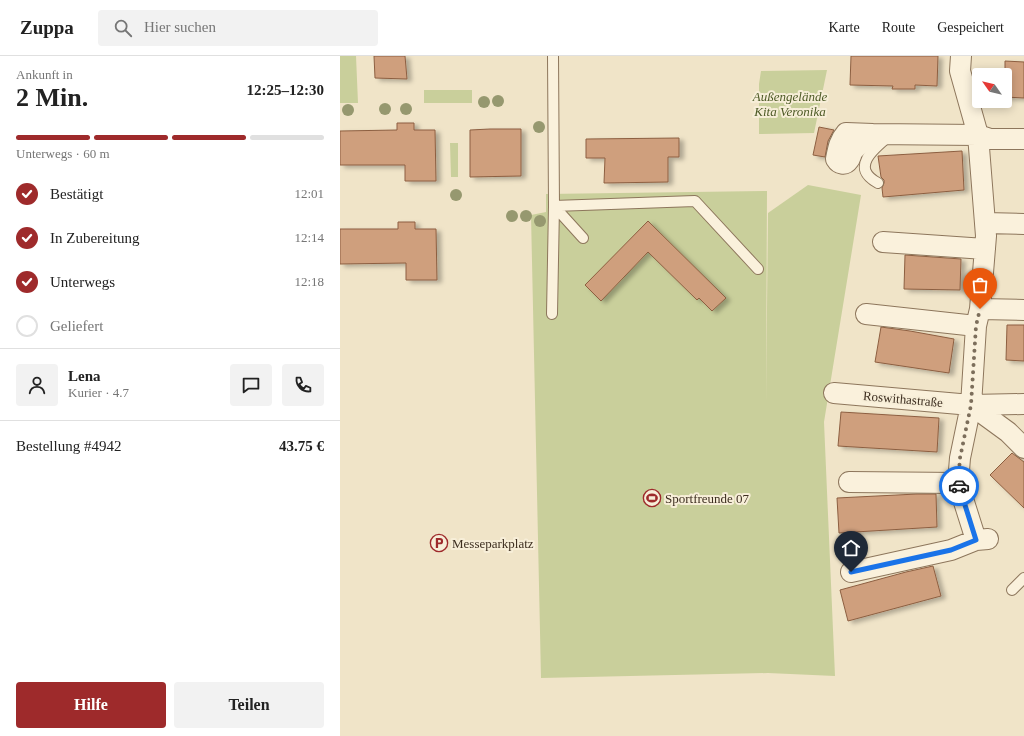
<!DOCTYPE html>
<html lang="de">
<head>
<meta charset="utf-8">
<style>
	:root { --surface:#fff; --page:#f2f2f2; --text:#222; --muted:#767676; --line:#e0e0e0; --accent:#9e2a2b }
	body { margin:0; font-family:"Times New Roman",serif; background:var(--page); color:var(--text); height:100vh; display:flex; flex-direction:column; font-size:15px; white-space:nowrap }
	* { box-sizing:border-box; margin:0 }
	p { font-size:13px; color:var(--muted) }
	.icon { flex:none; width:22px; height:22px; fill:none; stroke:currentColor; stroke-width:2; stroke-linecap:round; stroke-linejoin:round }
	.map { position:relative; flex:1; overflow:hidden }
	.side { display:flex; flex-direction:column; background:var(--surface); width:340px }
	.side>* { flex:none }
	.needle { width:26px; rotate:304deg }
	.buttons { position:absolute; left:632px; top:12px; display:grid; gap:8px }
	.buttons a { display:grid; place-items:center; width:40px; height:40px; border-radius:4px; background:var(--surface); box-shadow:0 2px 10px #0003; font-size:20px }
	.pin { position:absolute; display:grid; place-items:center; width:34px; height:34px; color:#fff; margin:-41px -17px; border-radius:50% 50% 50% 0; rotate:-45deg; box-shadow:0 0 4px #0007 }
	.pin .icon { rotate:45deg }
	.courier { position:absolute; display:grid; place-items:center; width:40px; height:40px; margin:-20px; border:3px solid #1a73e8; border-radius:50%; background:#fff; color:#222; box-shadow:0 1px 5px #0007 }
	.overview em { font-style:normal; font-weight:700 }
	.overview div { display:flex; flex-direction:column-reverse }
	.overview { display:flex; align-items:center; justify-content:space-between; height:68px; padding:0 16px }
	h1 { font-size:26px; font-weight:700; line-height:30px }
	.bar { display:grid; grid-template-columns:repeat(4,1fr); gap:6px 4px; align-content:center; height:48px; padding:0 16px }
	.bar i { height:5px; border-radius:3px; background:var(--line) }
	.bar .on { background:var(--accent) }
	.bar p { grid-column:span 4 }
	.line { display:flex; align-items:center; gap:10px; padding:0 16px; border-top:1px solid var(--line) }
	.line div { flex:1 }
	.round { display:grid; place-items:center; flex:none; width:42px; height:42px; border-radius:4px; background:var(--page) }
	ol { padding:0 16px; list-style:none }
	li { display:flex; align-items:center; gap:12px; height:44px }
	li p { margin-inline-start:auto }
	li .icon { padding:4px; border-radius:50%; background:var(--accent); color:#fff; stroke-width:4 }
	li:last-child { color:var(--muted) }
	li i { width:22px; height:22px; border:2px solid var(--line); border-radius:50% }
	.button { display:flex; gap:8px; margin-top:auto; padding:8px 16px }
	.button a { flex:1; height:46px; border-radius:4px; background:var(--accent); color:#fff; font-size:16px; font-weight:700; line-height:46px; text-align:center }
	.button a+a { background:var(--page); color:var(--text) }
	header { display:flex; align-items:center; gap:24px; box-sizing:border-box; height:56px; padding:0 20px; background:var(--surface); border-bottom:1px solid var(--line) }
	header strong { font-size:19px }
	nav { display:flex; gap:22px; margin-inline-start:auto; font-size:14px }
	.search { width:280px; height:36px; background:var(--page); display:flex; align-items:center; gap:10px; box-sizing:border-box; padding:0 14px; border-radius:4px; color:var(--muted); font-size:15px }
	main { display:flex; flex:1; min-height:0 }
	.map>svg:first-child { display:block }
</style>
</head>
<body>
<header>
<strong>Zuppa</strong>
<div class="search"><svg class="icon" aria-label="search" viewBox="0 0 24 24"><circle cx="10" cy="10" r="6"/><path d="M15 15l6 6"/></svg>Hier suchen</div>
<nav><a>Karte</a><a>Route</a><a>Gespeichert</a></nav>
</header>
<main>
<section class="side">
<div class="overview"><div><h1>2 Min.</h1><p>Ankunft in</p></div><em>12:25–12:30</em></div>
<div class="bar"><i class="on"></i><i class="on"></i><i class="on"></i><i></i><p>Unterwegs · 60 m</p></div>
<ol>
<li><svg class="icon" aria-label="check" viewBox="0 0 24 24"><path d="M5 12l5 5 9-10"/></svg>Bestätigt<p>12:01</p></li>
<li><svg class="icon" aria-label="check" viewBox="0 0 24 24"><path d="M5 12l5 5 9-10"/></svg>In Zubereitung<p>12:14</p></li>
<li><svg class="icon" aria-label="check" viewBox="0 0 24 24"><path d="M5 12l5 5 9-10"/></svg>Unterwegs<p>12:18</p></li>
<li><i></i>Geliefert</li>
</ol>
<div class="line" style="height:72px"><a class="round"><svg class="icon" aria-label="person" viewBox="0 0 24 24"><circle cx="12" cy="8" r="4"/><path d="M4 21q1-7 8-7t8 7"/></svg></a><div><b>Lena</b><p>Kurier · 4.7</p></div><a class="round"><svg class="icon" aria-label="chat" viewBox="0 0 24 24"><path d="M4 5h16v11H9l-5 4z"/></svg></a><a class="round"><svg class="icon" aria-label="phone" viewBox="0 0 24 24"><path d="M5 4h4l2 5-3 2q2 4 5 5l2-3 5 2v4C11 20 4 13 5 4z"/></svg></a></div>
<div class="line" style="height:52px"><div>Bestellung #4942</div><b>43.75 €</b></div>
<div class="button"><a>Hilfe</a><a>Teilen</a></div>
</section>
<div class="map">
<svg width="684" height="680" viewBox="0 0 684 680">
	<defs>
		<filter id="shadow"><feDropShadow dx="4.5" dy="2.5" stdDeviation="2" flood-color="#0004"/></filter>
	</defs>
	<rect width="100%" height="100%" fill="#f0e4c8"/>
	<path fill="#c9cf9b" d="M 0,0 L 16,0 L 18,47 L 0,47 Z
		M 487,14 L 474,77 L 419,78 L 419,28 L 421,15 Z
		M 84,34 L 132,34 L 132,47 L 84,47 Z
		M 110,87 L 118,87 L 118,121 L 111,121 Z
		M 468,129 L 521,139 L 484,366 L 495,620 L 428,617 L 201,622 L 191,159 L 206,156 L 206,138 L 427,135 L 426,349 L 428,157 Z"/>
	<path fill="#cf9f7d" stroke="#8d5f41" filter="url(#shadow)" d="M 34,0 L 65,0 L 67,23 L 35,22 Z
		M 511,0 L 598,0 L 597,30 L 575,29 L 575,33 L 552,33 L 553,30 L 510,29 Z
		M 665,5 L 684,6 L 684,42 L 665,41 Z
		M 57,67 L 74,67 L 74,74 L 95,74 L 96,125 L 65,125 L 65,109 L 0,109 L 0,75 L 57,74 Z
		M 479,71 L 494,74 L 488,85 L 485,101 L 473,99 Z
		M 150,73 L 181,73 L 181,120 L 130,121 L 130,74 Z
		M 339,82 L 339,101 L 328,101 L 328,126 L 264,127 L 265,102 L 246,102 L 246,83 Z
		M 622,95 L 624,134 L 543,141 L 542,132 L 544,127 L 544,124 L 541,121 L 538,100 Z
		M 308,165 L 386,242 L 372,255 L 359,242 L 357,244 L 308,196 L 261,245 L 245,229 Z
		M 58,166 L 75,166 L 75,173 L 96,173 L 97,224 L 66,224 L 66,207 L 0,208 L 0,173 L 58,173 Z
		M 565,199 L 621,203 L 620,234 L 564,233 Z
		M 667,269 L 684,269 L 684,305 L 666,304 Z
		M 541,271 L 570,275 L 614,283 L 609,317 L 535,306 Z
		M 501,356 L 599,362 L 597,396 L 498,390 Z
		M 672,397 L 684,406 L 684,452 L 650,419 Z
		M 577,438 L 596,438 L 597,471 L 499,477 L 497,442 Z
		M 593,510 L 601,540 L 508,565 L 500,534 L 566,516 Z"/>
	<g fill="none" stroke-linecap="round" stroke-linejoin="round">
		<defs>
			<path id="lane" d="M 538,127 C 510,112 533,93 549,80
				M 214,150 L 355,145 L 418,213
				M 214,150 L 243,182
				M 212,258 L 214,150 L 213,0
				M 672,534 L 684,522"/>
			<path id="street" d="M 621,0 L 620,15 L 638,79 L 646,180 L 640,253 L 636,270 L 631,349 L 620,402 L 618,427 L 636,484 L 648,483
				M 533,78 C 527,84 518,89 513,95 C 511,98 511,102 509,104 C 505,110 499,108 496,103 C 498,93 499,85 506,77 L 533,78 L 638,79 L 650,83 L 684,83
				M 645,167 L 684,168
				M 543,186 L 645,193
				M 640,253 L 684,254
				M 526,258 L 636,270
				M 494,337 L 631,349 L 684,348
				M 631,349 L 668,376 L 684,392
				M 509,426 L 618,427
				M 511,516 L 611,494 L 636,484"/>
		</defs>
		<use href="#lane" stroke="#8d765c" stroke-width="12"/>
		<use href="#street" stroke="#8d765c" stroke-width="22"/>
		<use href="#lane" stroke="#faf1dc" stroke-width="10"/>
		<use href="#street" stroke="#faf1dc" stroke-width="20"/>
	</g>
	<g fill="#96986f">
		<circle cx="158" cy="45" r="6"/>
		<circle cx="144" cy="46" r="6"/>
		<circle cx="45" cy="53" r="6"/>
		<circle cx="66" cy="53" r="6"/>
		<circle cx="8" cy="54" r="6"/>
		<circle cx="199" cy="71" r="6"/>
		<circle cx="116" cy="139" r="6"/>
		<circle cx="172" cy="160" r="6"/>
		<circle cx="186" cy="160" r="6"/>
		<circle cx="200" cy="165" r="6"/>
	</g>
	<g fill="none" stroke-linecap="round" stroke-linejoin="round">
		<path stroke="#7c6e5b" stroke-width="4" stroke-dasharray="0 7.2" d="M 619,430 L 618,428 L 620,402 L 631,349 L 636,270 L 640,253"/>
		<path stroke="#1a73e8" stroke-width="5" d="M 511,516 L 611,494 L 636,484 L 619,430"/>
	</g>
	<defs>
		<symbol id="stadium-ring" viewBox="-11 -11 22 22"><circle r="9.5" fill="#f7eed8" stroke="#9e2a2b" stroke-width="1.5"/><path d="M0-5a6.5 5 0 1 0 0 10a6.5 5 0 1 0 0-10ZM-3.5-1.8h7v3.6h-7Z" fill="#9e2a2b"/></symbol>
		<symbol id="parking-ring" viewBox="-11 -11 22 22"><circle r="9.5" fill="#f7eed8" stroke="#9e2a2b" stroke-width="1.5"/><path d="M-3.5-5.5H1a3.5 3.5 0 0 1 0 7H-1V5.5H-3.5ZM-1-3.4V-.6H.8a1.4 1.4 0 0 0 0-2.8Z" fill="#9e2a2b"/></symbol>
	</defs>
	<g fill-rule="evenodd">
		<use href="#stadium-ring" x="302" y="432" width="20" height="20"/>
		<use href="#parking-ring" x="89" y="477" width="20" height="20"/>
	</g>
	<g text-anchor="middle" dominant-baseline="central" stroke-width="4" stroke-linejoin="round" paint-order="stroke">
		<g font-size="13" font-style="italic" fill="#4d5a26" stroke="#f7eed8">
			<text x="450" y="40">Außengelände<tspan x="450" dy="15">Kita Veronika</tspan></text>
		</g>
		<g font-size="13" fill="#3d2e20" stroke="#f7eed8">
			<text transform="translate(563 343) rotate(5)">Roswithastraße</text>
		</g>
		<g font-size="13" fill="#3d2e20" stroke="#f7eed8" text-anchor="start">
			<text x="325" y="442">Sportfreunde 07</text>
			<text x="112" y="487">Messeparkplatz</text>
		</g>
	</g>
</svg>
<div class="buttons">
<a><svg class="needle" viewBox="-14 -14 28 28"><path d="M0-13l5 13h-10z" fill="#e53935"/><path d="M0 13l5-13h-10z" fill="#767676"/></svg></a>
</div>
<div class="pin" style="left:640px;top:253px;background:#ea580c"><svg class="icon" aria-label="bag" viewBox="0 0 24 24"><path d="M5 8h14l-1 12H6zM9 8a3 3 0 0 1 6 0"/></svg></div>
<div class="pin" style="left:511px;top:516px;background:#1f2937"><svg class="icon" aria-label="home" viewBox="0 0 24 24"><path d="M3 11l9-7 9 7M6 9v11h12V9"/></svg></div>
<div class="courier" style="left:619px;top:430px"><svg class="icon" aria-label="car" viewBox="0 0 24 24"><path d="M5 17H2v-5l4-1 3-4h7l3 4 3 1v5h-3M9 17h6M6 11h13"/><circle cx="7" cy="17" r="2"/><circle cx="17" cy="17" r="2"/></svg></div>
</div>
</main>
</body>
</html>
